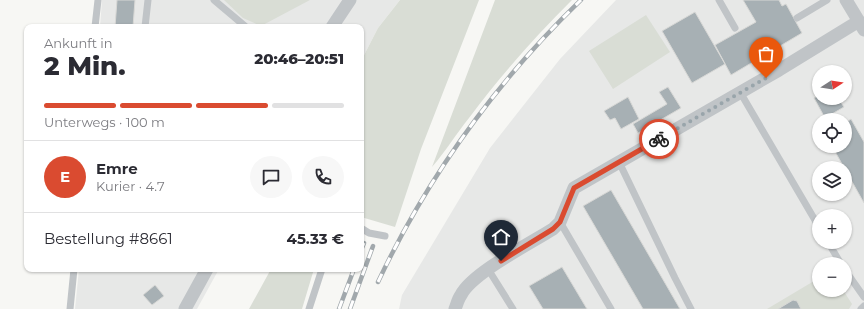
<!DOCTYPE html>
<html lang="de">
<head>
<meta charset="utf-8">
<style>
	:root { --surface:#fff; --page:#f7f7f7; --text:#2b2b33; --muted:#7c7c81; --line:#e1e1e2; --accent:#da4b30 }
	body { margin:0; font-family:Montserrat,sans-serif; background:var(--page); color:var(--text); height:100vh; display:flex; flex-direction:column; font-size:15px; white-space:nowrap }
	* { box-sizing:border-box; margin:0 }
	p { font-size:13px; color:var(--muted) }
	.icon { flex:none; width:22px; height:22px; fill:none; stroke:currentColor; stroke-width:2; stroke-linecap:round; stroke-linejoin:round }
	.map { position:relative; flex:1; overflow:hidden }
	.sheet { position:absolute; left:24px; top:24px; width:340px; height:248px; display:flex; flex-direction:column; background:var(--surface); border-radius:8px; box-shadow:0 1px 3px #0004 }
	.sheet>* { flex:none }
	.needle { width:26px; rotate:78deg }
	.buttons { position:absolute; left:812px; top:65px; display:grid; gap:8px }
	.buttons a { display:grid; place-items:center; width:40px; height:40px; border-radius:50%; background:var(--surface); box-shadow:0 1px 3px #0004; font-size:20px }
	.pin { position:absolute; display:grid; place-items:center; width:34px; height:34px; color:#fff; margin:-41px -17px; border-radius:50% 50% 50% 0; rotate:-45deg; box-shadow:0 0 4px #0007 }
	.pin .icon { rotate:45deg }
	.courier { position:absolute; display:grid; place-items:center; width:40px; height:40px; margin:-20px; border:3px solid #da4b30; border-radius:50%; background:#fff; color:#222; box-shadow:0 1px 5px #0007 }
	.summary em { font-style:normal; font-weight:800 }
	.summary div { display:flex; flex-direction:column-reverse }
	.summary { display:flex; align-items:center; justify-content:space-between; height:68px; padding:0 20px }
	h1 { font-size:26px; font-weight:800; line-height:30px }
	.bar { display:grid; grid-template-columns:repeat(4,1fr); gap:6px 4px; align-content:center; height:48px; padding:0 20px }
	.bar i { height:5px; border-radius:3px; background:var(--line) }
	.bar .on { background:var(--accent) }
	.bar p { grid-column:span 4 }
	.line { display:flex; align-items:center; gap:10px; padding:0 20px; border-top:1px solid var(--line) }
	.line div { flex:1 }
	.round { display:grid; place-items:center; flex:none; width:42px; height:42px; border-radius:21px; background:var(--page) }
	.map>svg:first-child { display:block }
</style>
</head>
<body>
<div class="map">
<svg width="864" height="309" viewBox="0 0 864 309">
	<rect width="100%" height="100%" fill="#f7f7f4"/>
	<path fill="#e7e8e7" fill-rule="evenodd" d="M 102,0 L 400,0 L 378,28 L 361,61 L 361,27 L 100,27 Z
		M 616,0 L 864,0 L 864,309 L 399,309 L 402,295 L 490,148 L 560,59 ZM 819,72 L 845,72 L 845,98 L 819,98 ZM 819,120 L 845,120 L 845,146 L 819,146 ZM 819,168 L 845,168 L 845,194 L 819,194 ZM 819,216 L 845,216 L 845,242 L 819,242 ZM 819,264 L 845,264 L 845,290 L 819,290 Z
		M 79,269 L 219,269 L 197,309 L 75,309 Z"/>
	<path fill="#d9ddd5" d="M 224,0 L 310,0 L 261,26 L 243,18 Z
		M 400,0 L 479,0 L 421,149 L 395,227 L 361,217 L 361,61 L 378,28 Z
		M 495,0 L 572,0 C 535,37 500,76 469,118 C 456,134 446,151 432,167 Z
		M 646,15 L 670,52 L 613,89 L 589,51 Z
		M 271,269 L 314,269 L 302,309 L 249,309 Z
		M 819,278 L 819,290 L 843,290 L 852,304 L 849,309 L 767,309 Z"/>
	<path fill="#a7b0b4" stroke="#d8d8d6" d="M 117,0 L 135,0 L 133,27 L 115,27 Z
		M 743,0 L 779,0 L 782,6 L 786,4 L 802,33 L 731,75 L 715,45 L 756,22 Z
		M 695,12 L 725,64 L 692,83 L 662,31 Z
		M 668,87 L 681,108 L 638,133 L 633,124 L 667,104 L 659,92 Z
		M 819,95 L 819,98 L 838,98 L 844,107 L 825,118 L 814,98 Z
		M 628,97 L 639,119 L 621,129 L 615,118 L 610,120 L 604,111 Z
		M 851,119 L 864,142 L 864,203 L 833,148 L 825,152 L 821,146 L 845,146 L 845,123 Z
		M 611,190 L 665,283 L 680,309 L 643,309 L 583,206 Z
		M 562,267 L 587,309 L 543,309 L 529,286 Z
		M 155,285 L 164,296 L 152,305 L 143,295 Z
		M 793,300 L 797,301 L 801,309 L 778,309 Z"/>
	<g fill="none" stroke-linecap="round" stroke-linejoin="round">
		<path stroke="#c0c4c7" stroke-width="7" d="M 214,0 L 246,27
			M 719,0 L 735,28
			M 797,18 L 827,0
			M 95,27 L 98,0
			M 145,27 L 148,0
			M 740,92 L 819,227
			M 619,162 L 675,278 L 691,309
			M 560,222 L 611,309
			M 361,228 L 369,233 L 385,236
			M 828,242 L 841,264
			M 488,269 L 513,309
			M 845,270 L 864,297
			M 70,309 L 74,269
			M 309,309 L 322,269
			M 861,309 L 864,306"/>
		<path stroke="#c0c4c7" stroke-width="13" d="M 846,0 L 864,30
			M 332,27 L 350,0
			M 185,309 L 207,269
			M 455,309 C 457,304 458,299 461,295 C 472,273 531,243 553,229 L 560,222 L 574,188 L 779,70 L 859,21"/>
		<defs>
			<path id="rail" d="M 361,250 L 364,243
				M 378,282 C 428,176 497,81 581,0
				M 339,309 L 354,269
				M 350,309 L 373,246"/>
		</defs>
		<use href="#rail" stroke="#a1a8ac" stroke-width="4.5"/>
		<use href="#rail" stroke="#fff" stroke-width="3" stroke-dasharray="9" stroke-linecap="butt"/>
	</g>
	<g fill="none" stroke-linecap="round" stroke-linejoin="round">
		<path stroke="#99a5ab" stroke-width="4" stroke-dasharray="0 7.2" d="M 659,139 L 766,78"/>
		<path stroke="#da4b30" stroke-width="5" d="M 501,261 L 553,229 L 560,222 L 574,188 L 659,139"/>
	</g>
</svg>
<div class="buttons">
<a><svg class="needle" viewBox="-14 -14 28 28"><path d="M0-13l5 13h-10z" fill="#e53935"/><path d="M0 13l5-13h-10z" fill="#7c7c81"/></svg></a>
<a><svg class="icon" aria-label="locate" viewBox="0 0 24 24"><circle cx="12" cy="12" r="6"/><path d="M12 2v4M12 18v4M2 12h4M18 12h4"/></svg></a>
<a><svg class="icon" aria-label="layers" viewBox="0 0 24 24"><path d="M12 4l9 5-9 5-9-5zM3 14l9 5 9-5"/></svg></a>
<a>+</a>
<a>−</a>
</div>
<div class="pin" style="left:766px;top:78px;background:#ea580c"><svg class="icon" aria-label="bag" viewBox="0 0 24 24"><path d="M5 8h14l-1 12H6zM9 8a3 3 0 0 1 6 0"/></svg></div>
<div class="pin" style="left:501px;top:261px;background:#1f2937"><svg class="icon" aria-label="home" viewBox="0 0 24 24"><path d="M3 11l9-7 9 7M6 9v11h12V9"/></svg></div>
<div class="courier" style="left:659px;top:139px"><svg class="icon" aria-label="bike" viewBox="0 0 24 24"><circle cx="6" cy="16" r="4"/><circle cx="18" cy="16" r="4"/><path d="M6 16l4-8h5l3 8M10 8l3 8H6M13 5h3"/></svg></div>
<section class="sheet">
<div class="summary"><div><h1>2 Min.</h1><p>Ankunft in</p></div><em>20:46–20:51</em></div>
<div class="bar"><i class="on"></i><i class="on"></i><i class="on"></i><i></i><p>Unterwegs · 100 m</p></div>
<div class="line" style="height:72px"><b class="round" style="background:var(--accent);color:#fff">E</b><div><b>Emre</b><p>Kurier · 4.7</p></div><a class="round"><svg class="icon" aria-label="chat" viewBox="0 0 24 24"><path d="M4 5h16v11H9l-5 4z"/></svg></a><a class="round"><svg class="icon" aria-label="phone" viewBox="0 0 24 24"><path d="M5 4h4l2 5-3 2q2 4 5 5l2-3 5 2v4C11 20 4 13 5 4z"/></svg></a></div>
<div class="line" style="height:52px"><div>Bestellung #8661</div><b>45.33 €</b></div>
</section>
</div>
</body>
</html>
